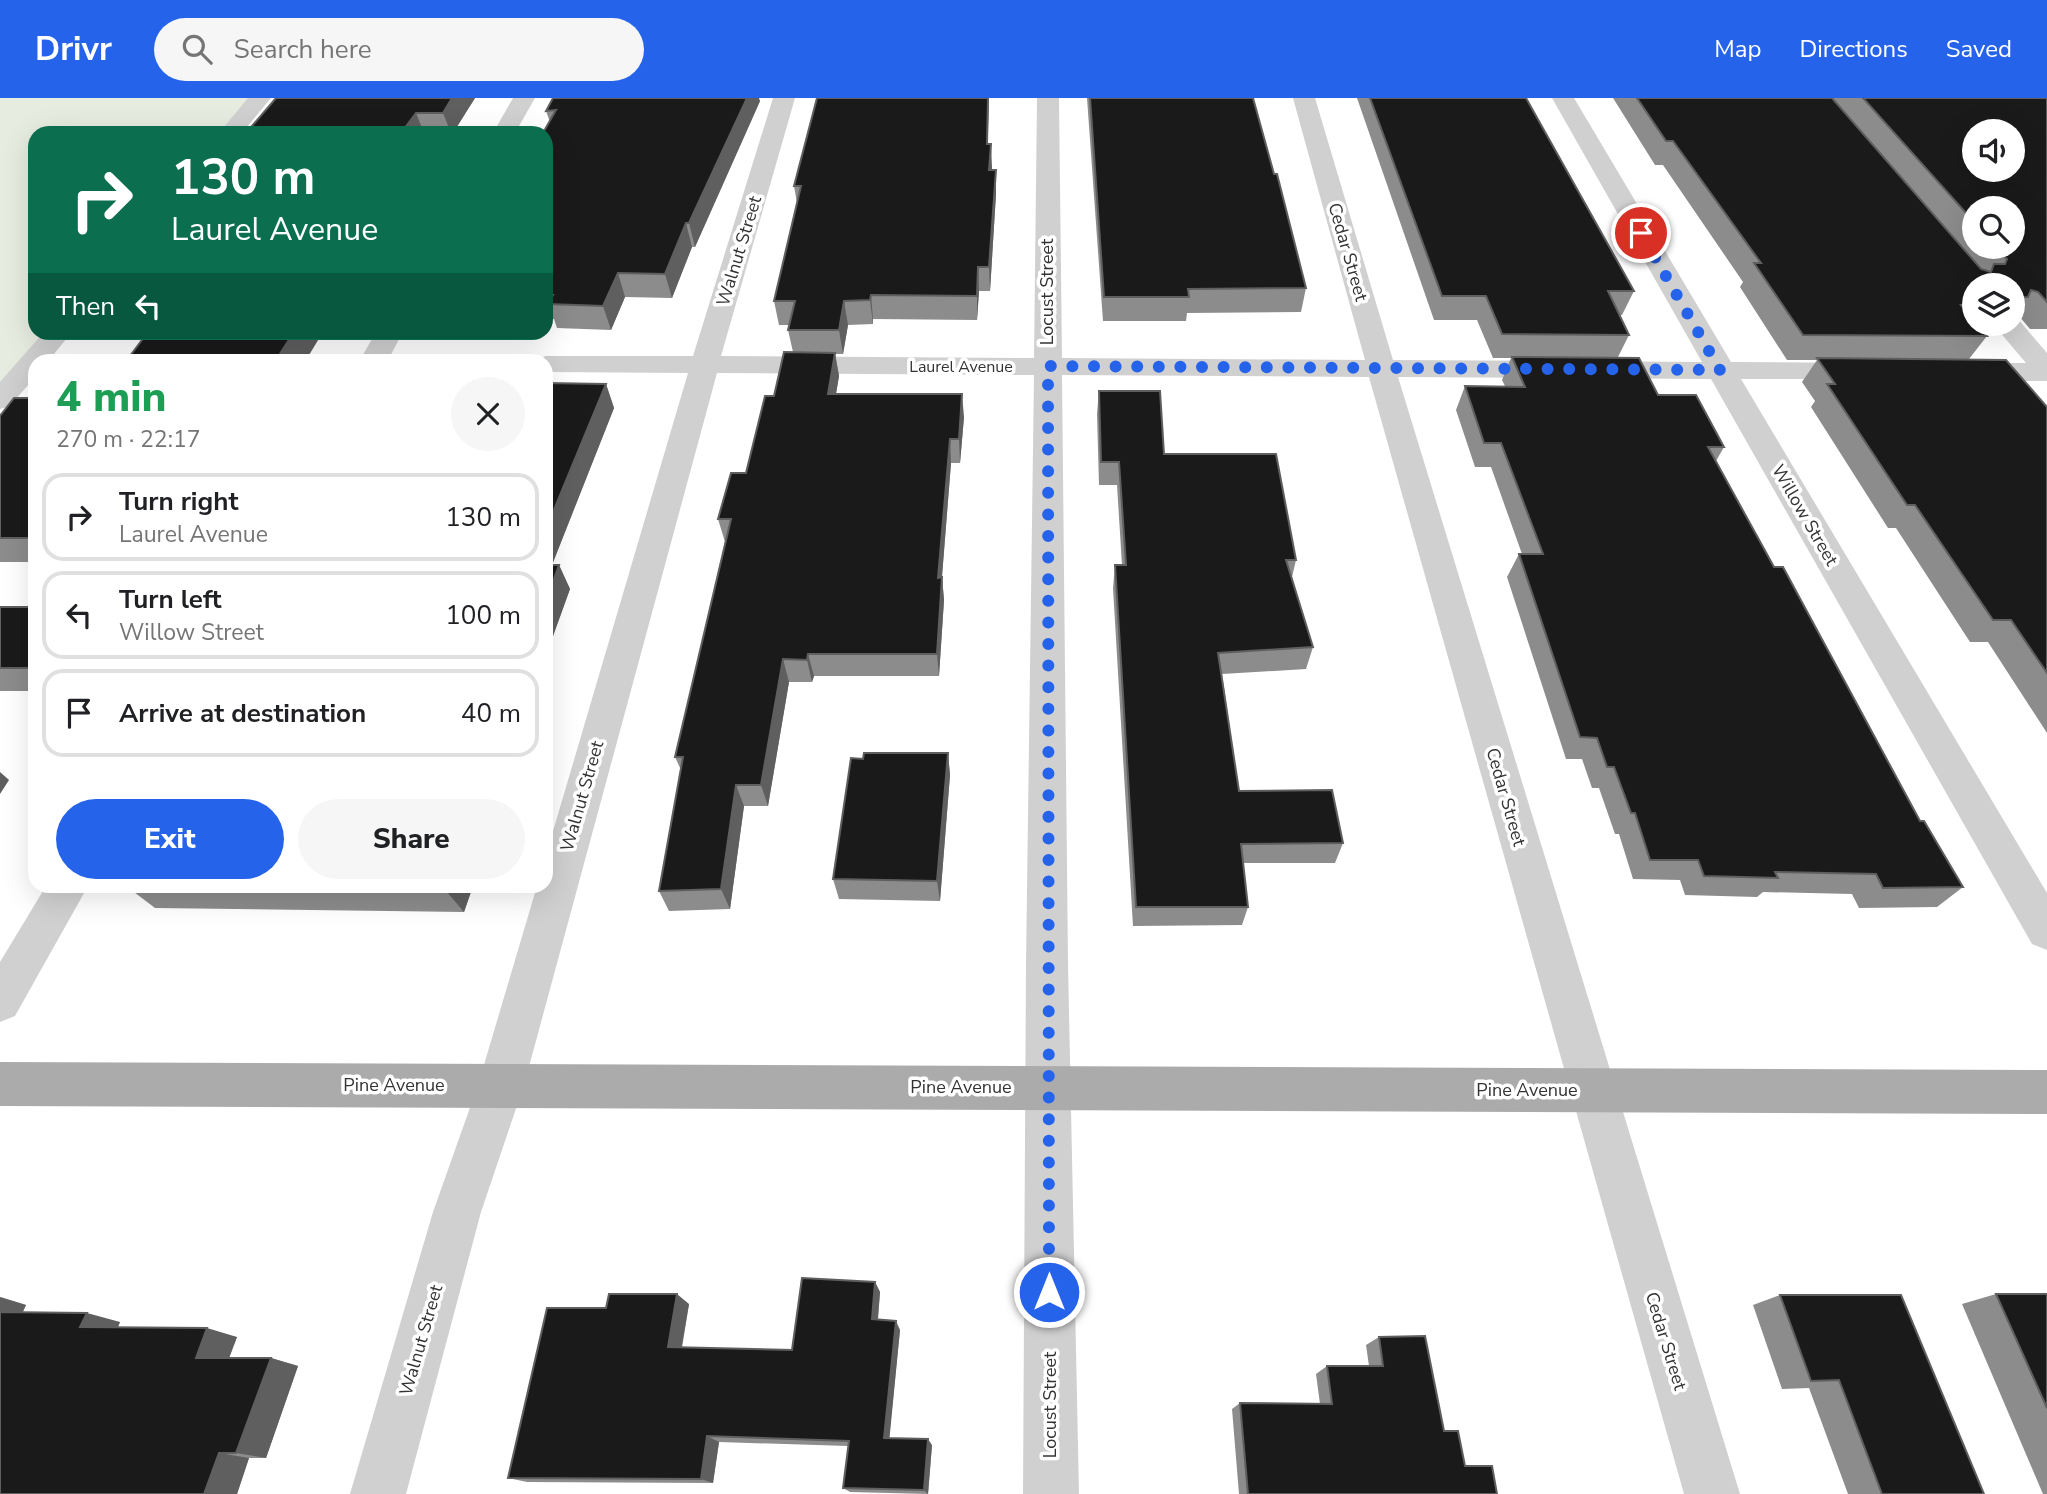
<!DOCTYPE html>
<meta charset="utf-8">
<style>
body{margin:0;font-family:"Nunito Sans",sans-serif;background:#f6f6f6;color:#202124;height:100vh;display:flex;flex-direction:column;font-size:26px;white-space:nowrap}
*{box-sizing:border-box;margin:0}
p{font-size:23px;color:#757577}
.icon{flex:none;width:38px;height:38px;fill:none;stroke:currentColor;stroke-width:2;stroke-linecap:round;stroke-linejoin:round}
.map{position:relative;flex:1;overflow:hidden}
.panel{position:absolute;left:28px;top:256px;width:525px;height:539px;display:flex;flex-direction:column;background:#fff;border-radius:21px;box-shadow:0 7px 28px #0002}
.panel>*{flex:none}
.hud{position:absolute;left:28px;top:28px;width:525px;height:214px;border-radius:21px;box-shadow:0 7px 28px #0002;background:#0b6e4f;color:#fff;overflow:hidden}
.controls{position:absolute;left:1962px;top:21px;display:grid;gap:14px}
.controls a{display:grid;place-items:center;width:63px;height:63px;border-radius:50%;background:#fff;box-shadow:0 7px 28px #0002;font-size:35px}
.pin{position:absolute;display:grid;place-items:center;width:60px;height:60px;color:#fff;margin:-30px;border:4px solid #fff;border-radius:50%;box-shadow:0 2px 7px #0007}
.me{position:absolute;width:77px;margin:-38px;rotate:0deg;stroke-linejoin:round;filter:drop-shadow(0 0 5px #0008)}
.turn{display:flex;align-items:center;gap:24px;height:147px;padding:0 28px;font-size:32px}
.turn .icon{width:91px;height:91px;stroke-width:2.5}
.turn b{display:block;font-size:49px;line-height:60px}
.then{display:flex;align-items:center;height:66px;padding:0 28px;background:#0003;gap:14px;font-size:26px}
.round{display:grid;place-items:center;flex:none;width:74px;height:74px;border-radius:37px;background:#f6f6f6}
.headline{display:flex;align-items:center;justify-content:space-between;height:119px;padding:0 28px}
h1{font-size:42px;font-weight:800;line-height:52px;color:#1e9e55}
.action{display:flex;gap:14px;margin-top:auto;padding:14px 28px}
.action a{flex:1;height:80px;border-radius:42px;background:#2563eb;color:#fff;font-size:28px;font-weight:800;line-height:80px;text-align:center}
.action a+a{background:#f6f6f6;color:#202124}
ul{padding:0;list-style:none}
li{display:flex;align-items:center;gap:21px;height:88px;margin:0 14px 10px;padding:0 14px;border:4px solid #e0e0e0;border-radius:21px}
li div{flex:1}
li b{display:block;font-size:26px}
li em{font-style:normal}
header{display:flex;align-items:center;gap:42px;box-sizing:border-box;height:98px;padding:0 35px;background:#2563eb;color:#fff}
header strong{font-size:33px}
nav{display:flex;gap:38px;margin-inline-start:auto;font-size:24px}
.search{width:490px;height:63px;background:#f6f6f6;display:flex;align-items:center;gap:18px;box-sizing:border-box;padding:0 24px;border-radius:38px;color:#757577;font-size:26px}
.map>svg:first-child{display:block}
</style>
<header>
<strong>Drivr</strong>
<div class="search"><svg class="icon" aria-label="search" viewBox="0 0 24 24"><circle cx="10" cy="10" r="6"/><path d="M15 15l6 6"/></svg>Search here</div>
<nav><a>Map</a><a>Directions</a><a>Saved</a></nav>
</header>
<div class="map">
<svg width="2047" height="1396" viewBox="0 0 2047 1396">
<rect width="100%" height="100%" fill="#fff"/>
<polygon fill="#e6ecdf" points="0,0 260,0 230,35 35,35 35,234 59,235 0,302"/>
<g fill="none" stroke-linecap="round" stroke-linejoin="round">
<g fill="#d0d0d0" fill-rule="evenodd">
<polygon points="248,0 271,0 242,35 219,35"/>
<polygon points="513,0 535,0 515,35 493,35"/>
<polygon points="773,0 795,0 721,258 1034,260 1037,0 1059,0 1062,260 1365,262 1293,0 1315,0 1393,262 1702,264 1552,0 1574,0 1731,264 1863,265 1873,267 1877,273 1873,279 1863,281 1741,281 2047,795 2047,852 2032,846 1711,281 1398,279 1740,1396 1684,1396 1369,279 1062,277 1068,866 1079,1396 1023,1396 1026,866 1034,277 717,275 524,987 481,1114 406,1396 350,1396 433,1114 478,987 537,788 546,788 546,757 688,275 546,274 546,262 534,262 546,258 693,258"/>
<polygon points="2012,219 2017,220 2047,255 2047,283 1965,283 1955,280 1951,274 1955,268 1965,265 2026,265 1993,226 2012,226"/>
<polygon points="44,234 72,234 49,262 35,262 35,279 10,308 0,311 0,284"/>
<polygon points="376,234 403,234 388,262 360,262"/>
<polygon points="46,788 88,788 15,918 0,924 0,864"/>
</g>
<polygon fill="#ababab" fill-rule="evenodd" points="0,964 2047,972 2047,1016 0,1008"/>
</g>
<g fill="#8c8c8c" fill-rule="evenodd">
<polygon points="475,0 453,35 246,35"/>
<polygon points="1087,0 1253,0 1306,190 1301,214 1187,215 1186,223 1103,223"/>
<polygon points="1357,0 1526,0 1634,193 1622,217 1619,217 1629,237 1618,259 1658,297 1724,349 1716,363 1774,469 1920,723 1963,789 1937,809 1859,810 1852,796 1763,794 1757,799 1685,797 1680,782 1633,781 1619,736 1615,736 1599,690 1592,690 1582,661 1566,661 1507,479 1519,456 1522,456 1491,369 1475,369 1456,312 1465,288 1505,288 1502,282 1511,260 1493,260 1477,222 1434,222"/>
<path d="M1613,0H1832L1833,1V0H2047V231H2030L2019,218L2014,217L2012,219V187H1974V226H1997L1994,231H1981L1987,238L1969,261L2047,309V635L1988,544H1970L1896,430H1888L1811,309L1815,303L1802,284L1817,262H1787L1740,189L1743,184L1663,67H1655ZM1974,110L2012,149H1974Z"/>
<polygon points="760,3 695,149 692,149 672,200 625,199 611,232 557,230 554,221 546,221 546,35 550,24 546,13"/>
<polygon points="988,46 991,72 996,72 996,96 990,193 979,193 977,222 873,221 873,226 848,227 843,256 835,256 839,278 836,296 964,319 960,365 951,365 942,479 944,502 939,578 814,578 812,584 789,584 768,708 744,708 730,811 669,813 659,793 681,672 675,659 725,444 718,421 746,375 774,298 793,254 788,232 789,227 779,227 774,203 797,105 794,88"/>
<polygon points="546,285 606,286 614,310 552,467 559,467 570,491 553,538 549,538 546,548"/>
<polygon points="1099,293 1164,356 1296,462 1292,479 1313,549 1306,571 1222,576 1239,693 1343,745 1335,765 1243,765 1248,809 1242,827 1133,828 1113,490 1115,467 1122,467 1117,387 1099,387 1097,316"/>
<polygon points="35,300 35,464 0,464 0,318"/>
<rect x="0" y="509" width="35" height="84"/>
<polygon points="948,655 950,677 940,803 839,801 833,781 863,661"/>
<polygon points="132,788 473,788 464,814 155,810 130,791"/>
<polygon points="875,1184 880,1194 878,1222 900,1232 889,1340 932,1347 928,1396 850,1394 843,1390 848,1348 719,1344 713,1385 527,1384 508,1380 606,1210 689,1206 682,1250 792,1252"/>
<polygon points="1996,1196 2047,1196 2047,1396 2043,1396 1962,1206"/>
<polygon points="1780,1197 1984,1396 1848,1396 1809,1290 1782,1291 1753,1207"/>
<polygon points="0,1199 26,1207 23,1214 120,1224 118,1229 237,1239 229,1260 271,1260 298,1268 266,1360 249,1360 237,1396"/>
<polygon points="1379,1239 1444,1333 1465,1368 1497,1396 1239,1396 1232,1311 1240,1305 1320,1306 1316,1276 1327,1268 1369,1268 1366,1247"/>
</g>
<g fill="#5f5f5f">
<polygon points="452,0 475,0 453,35 451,35 443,15"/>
<polygon points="747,0 759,0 760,3 695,149 689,125"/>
<polygon points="988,0 989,0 987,70 987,46"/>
<polygon points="416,15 424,35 401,35"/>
<polygon points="991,46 992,70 990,96 989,72"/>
<polygon points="996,72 996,96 990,193 989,169"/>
<polygon points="686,125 692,149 672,200 665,176"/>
<polygon points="978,169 979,193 977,222 977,198"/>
<polygon points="618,175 625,199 611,232 603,208"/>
<polygon points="871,197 873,221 873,226 870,202"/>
<polygon points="844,203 848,227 843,256 839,232"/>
<polygon points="294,234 323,234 306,262 276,262"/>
<polygon points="835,255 839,278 832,319 828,296"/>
<polygon points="606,286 614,310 546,482 546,431"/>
<polygon points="962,296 964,319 960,365 959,341"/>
<polygon points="950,341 951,365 940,503 938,480"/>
<polygon points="559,467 570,491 553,538 546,523 546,503"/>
<polygon points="942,479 944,502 939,578 937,556"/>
<polygon points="546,532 549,538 546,548"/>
<polygon points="808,556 814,578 812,584 807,562"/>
<polygon points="783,561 789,584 768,708 761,687"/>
<polygon points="948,655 950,677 940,803 937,783"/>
<polygon points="0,674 9,682 0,696"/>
<polygon points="736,687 744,708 730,811 721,791"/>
<polygon points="450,788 473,788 464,814 447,794"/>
<polygon points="875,1184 880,1194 877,1230 872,1221"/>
<polygon points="677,1196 689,1206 680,1258 668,1249"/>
<polygon points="0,1199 26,1207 18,1223 0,1219"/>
<polygon points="87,1215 120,1224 114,1238 80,1229"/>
<polygon points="896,1223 900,1232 889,1345 884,1340"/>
<polygon points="207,1230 237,1239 226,1268 196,1260"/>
<polygon points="271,1260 298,1268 266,1360 236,1355"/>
<polygon points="707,1338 719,1344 713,1385 701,1381"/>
<polygon points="928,1341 932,1347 928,1396 924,1392"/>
<polygon points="219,1355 249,1360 237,1396 204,1396"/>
</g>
<g fill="#1a1a1a" stroke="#5f5f5f" stroke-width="2" fill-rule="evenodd">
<polygon points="276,0 452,0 443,15 416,15 401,35 246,35"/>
<polygon points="553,0 747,0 689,125 686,125 665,176 618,175 603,208 548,206 553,197 546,197 546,35 543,35 556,12 546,13"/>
<polygon points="817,0 988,0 987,46 991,46 989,72 996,72 989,169 978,169 977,198 871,197 870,202 844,203 839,232 788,232 795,203 774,203 801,88 794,88"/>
<polygon points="1090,0 1253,0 1274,76 1277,76 1306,190 1188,191 1189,199 1104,199"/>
<polygon points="1370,0 1526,0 1634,193 1608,193 1629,237 1502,236 1486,198 1442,198"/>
<path d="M1637,0H1832L1981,171L1991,174L1994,166H2005L2007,161L1996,149H2012V110H1974V124L1863,0H2047V204L2038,194L2031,192L2028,199L2012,200V187H1974V207H1961L1974,223V226H1977L1987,238L1803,237L1754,165H1761L1673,43H1666ZM1974,33H2012V72H1974Z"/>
<polygon points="148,234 294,234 276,262 127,262"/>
<polygon points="784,254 835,255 828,296 962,296 959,341 950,341 938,480 942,479 937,556 808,556 807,562 783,561 761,687 736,687 721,791 659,793 683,659 675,659 731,421 718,421 731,375 746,375 765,298 774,298"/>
<polygon points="1512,259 1639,260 1658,297 1696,297 1724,349 1708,349 1774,469 1783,469 1920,723 1924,723 1963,789 1883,790 1876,776 1775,774 1778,780 1704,778 1698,762 1650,762 1635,715 1631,715 1614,669 1607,669 1597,640 1580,639 1519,456 1543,456 1501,345 1484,345 1465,288 1525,289"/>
<polygon points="1817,260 2006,262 2047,309 2047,575 2011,522 1993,522 1915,407 1907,407 1827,286 1835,286"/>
<polygon points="546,285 606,286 546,431"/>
<polygon points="1099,293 1160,293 1164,356 1276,356 1296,462 1286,462 1313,549 1218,555 1239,693 1332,692 1343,745 1241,746 1248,809 1136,809 1115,467 1126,467 1119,364 1101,364"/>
<polygon points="14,300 35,300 35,440 0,440 0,318"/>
<polygon points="546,467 559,467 546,503"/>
<polygon points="0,509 35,509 35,567 33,570 0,570"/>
<polygon points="864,655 948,655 937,783 833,781 851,660 863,661"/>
<polygon points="132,788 450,788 447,794 130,791"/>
<polygon points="802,1180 875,1184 872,1221 896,1223 884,1340 928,1341 924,1392 843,1390 849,1343 707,1338 701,1381 508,1380 547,1210 606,1210 609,1196 677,1196 668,1249 792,1252"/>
<polygon points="1996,1196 2047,1196 2047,1310"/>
<polygon points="1780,1197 1901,1197 1984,1396 1882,1396 1839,1282 1811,1283"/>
<polygon points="0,1214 87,1215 80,1229 207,1230 196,1260 271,1260 236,1355 219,1355 204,1396 0,1396"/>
<polygon points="1425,1238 1444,1333 1458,1333 1465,1368 1492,1368 1497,1396 1248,1396 1240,1305 1332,1306 1327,1268 1383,1268 1379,1239"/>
</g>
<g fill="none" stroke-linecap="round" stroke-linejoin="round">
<polyline stroke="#2563eb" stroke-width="12" stroke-dasharray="0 21.6" points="1049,1194 1048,268 1720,272 1641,135"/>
</g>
<g text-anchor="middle" stroke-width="7" stroke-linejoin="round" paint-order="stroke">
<g font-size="16" fill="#333" stroke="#fff">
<text x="961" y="274">Laurel Avenue</text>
</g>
<g font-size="18" fill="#333" stroke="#fff">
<text transform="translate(739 153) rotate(-73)" y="6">Walnut Street</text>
<text transform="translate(1348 154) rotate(74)" y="6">Cedar Street</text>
<text transform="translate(1047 194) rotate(-90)" y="6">Locust Street</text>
<text transform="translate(1805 417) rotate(60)" y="6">Willow Street</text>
<text transform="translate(582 698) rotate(-74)" y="6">Walnut Street</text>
<text transform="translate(1506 699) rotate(74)" y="6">Cedar Street</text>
<text x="394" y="993">Pine Avenue</text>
<text x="961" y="995">Pine Avenue</text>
<text x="1527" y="998">Pine Avenue</text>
<text transform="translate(421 1242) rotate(-74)" y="6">Walnut Street</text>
<text transform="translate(1666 1243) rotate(73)" y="6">Cedar Street</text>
<text transform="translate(1050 1307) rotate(-90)" y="6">Locust Street</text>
</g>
</g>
</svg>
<div class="controls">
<a><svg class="icon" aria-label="sound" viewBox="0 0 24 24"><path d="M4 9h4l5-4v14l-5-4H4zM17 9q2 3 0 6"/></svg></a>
<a><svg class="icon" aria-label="search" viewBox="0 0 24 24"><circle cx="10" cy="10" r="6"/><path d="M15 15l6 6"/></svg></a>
<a><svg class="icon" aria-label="layers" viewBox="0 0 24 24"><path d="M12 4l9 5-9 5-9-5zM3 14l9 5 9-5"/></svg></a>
</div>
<div class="pin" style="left:1641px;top:135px;background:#d93025"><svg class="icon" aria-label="arrive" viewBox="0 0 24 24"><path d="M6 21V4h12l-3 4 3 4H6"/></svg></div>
<svg class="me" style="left:1049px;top:1194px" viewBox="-20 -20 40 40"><circle r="17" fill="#2563eb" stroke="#fff" stroke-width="3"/><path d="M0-11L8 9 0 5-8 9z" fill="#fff"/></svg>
<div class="hud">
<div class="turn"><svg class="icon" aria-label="right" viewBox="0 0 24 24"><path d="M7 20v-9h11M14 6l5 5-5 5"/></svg><div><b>130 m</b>Laurel Avenue</div></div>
<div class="then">Then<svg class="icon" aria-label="left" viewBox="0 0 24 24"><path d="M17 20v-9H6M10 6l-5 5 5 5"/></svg></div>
</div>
<section class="panel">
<div class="headline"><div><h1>4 min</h1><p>270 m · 22:17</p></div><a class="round"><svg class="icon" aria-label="close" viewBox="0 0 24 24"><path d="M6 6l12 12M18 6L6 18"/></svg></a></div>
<ul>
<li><svg class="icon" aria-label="right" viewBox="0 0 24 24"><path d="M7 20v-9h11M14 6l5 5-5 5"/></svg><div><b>Turn right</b><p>Laurel Avenue</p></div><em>130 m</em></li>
<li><svg class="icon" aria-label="left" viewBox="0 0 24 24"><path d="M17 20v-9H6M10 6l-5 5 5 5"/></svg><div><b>Turn left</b><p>Willow Street</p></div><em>100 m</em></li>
<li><svg class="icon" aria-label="arrive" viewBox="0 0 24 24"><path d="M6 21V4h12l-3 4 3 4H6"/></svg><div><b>Arrive at destination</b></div><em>40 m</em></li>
</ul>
<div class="action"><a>Exit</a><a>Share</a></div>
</section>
</div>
